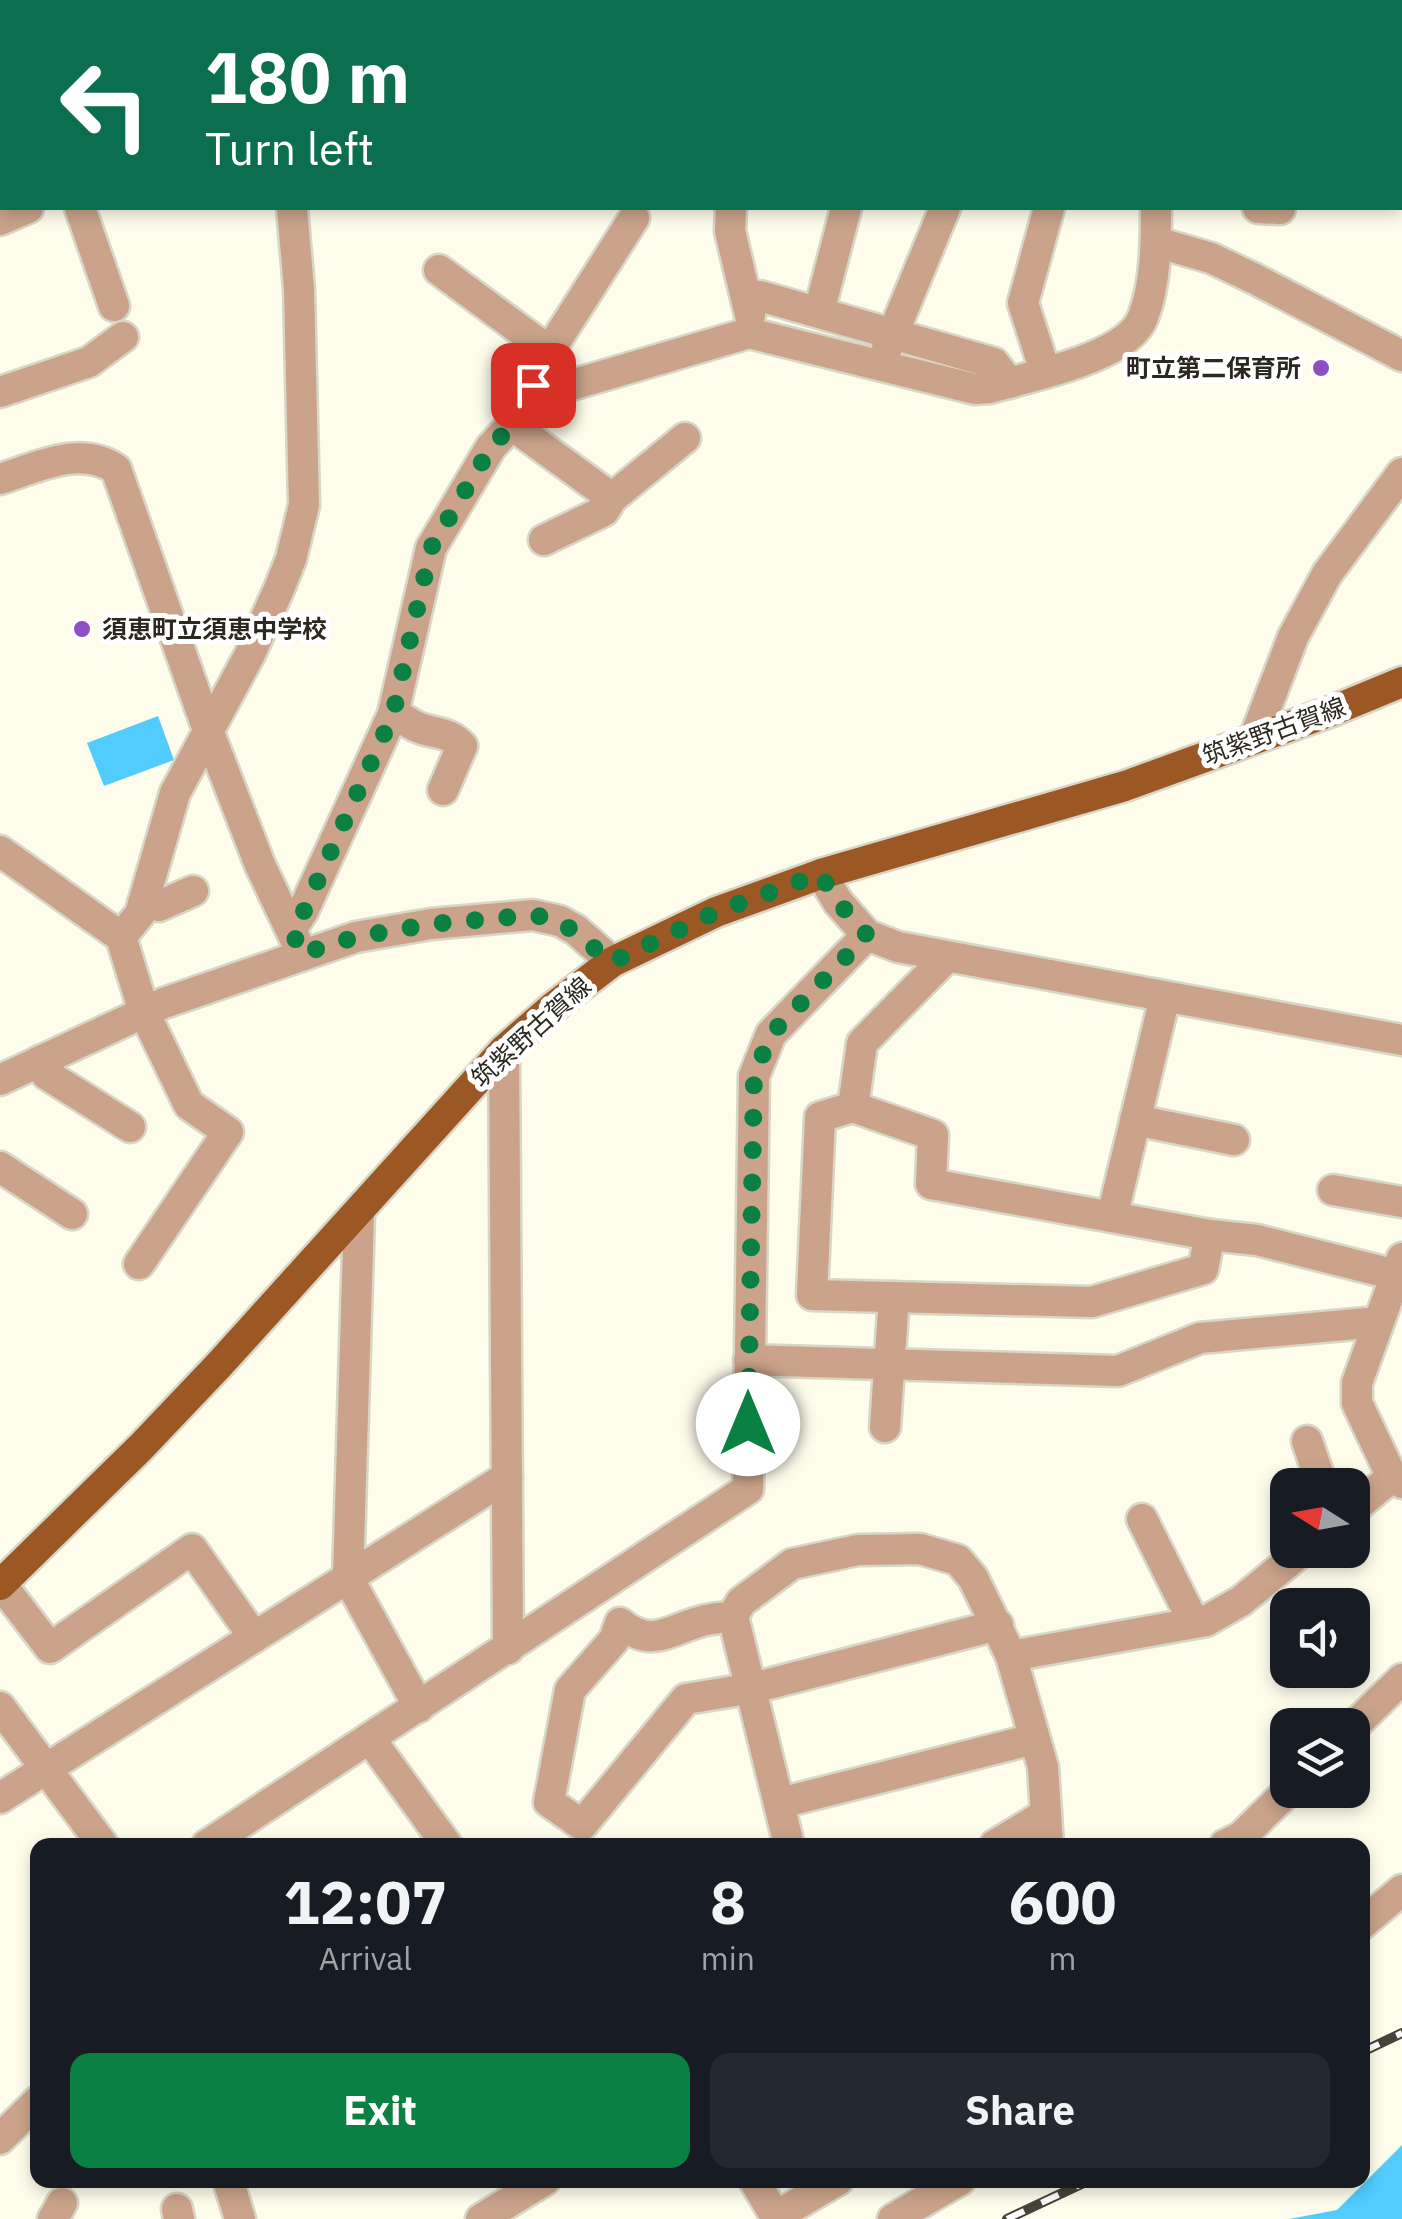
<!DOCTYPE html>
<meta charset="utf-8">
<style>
body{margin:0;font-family:"IBM Plex Sans","Noto Sans JP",sans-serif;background:#242831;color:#f1f3f6;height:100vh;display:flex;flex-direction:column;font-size:38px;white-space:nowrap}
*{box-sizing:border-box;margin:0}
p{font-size:32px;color:#9ea1a6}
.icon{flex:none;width:55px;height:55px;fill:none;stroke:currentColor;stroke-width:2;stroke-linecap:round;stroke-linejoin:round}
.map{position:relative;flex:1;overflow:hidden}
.side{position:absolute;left:30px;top:1838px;width:1340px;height:350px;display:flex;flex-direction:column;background:#171b24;border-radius:20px;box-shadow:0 5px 15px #0003}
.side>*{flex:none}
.hud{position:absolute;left:0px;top:0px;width:1402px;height:210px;box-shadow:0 5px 15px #0003;background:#0b6e4f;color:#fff;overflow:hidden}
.needle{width:65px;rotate:281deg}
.controls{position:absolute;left:1270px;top:1468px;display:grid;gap:20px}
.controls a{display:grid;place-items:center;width:100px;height:100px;border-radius:20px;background:#171b24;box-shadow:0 5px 15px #0003;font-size:50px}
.pin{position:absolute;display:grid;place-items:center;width:85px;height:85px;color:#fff;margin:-42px;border-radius:20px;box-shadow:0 5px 15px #0006}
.me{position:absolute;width:110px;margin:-55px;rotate:0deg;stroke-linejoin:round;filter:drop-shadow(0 0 8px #0008)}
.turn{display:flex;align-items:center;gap:35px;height:210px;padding:0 40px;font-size:45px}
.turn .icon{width:130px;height:130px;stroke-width:2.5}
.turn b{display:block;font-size:70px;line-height:85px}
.eta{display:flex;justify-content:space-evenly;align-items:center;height:170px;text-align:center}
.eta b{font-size:60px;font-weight:800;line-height:70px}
.primary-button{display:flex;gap:20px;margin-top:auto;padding:20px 40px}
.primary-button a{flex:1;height:115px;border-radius:20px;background:#0b8043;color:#fff;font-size:40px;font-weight:800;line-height:115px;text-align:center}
.primary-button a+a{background:#242831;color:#f1f3f6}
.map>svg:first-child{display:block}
</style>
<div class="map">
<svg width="1402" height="2219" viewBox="0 0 1402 2219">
<rect width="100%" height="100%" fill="#fefceb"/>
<g fill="#51ccfd">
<polygon points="158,716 174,760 104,786 87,743"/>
<polygon points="1402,2145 1402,2219 1289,2219 1337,2210"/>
</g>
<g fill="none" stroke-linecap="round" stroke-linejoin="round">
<defs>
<g id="minor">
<polyline points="200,0 204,2"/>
<polyline points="532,0 537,2"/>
<polyline points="80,2 82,0"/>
<polyline points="236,2 238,0"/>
<polyline points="364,2 366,0"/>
<polyline points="634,2 635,0"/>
<polyline points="774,2 775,0"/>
<polyline points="815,2 816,0"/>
<polyline points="931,2 932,0"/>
<polyline points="1031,2 1034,0"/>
<polyline points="1184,2 1184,0"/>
<polyline points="1253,2 1253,0"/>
<polyline points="0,66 2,65"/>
<polyline points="80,208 114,306"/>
<polyline points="731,208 730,231 750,315"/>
<polyline points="1258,208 1280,209"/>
<polyline points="0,220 28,208"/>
<polyline points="1156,242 1211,258 1255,279 1402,356"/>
<polyline points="439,270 549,351"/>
<polyline points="747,298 760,296 994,363 1009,383"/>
<polyline points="819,312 846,208"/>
<polyline points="887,348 945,208"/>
<polyline points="1045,371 1023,303 1049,208"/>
<polyline points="0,392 89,362 123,337"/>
<polyline points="533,402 533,385 545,358 634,218"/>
<polyline points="512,425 612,498 685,438"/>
<path d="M0,479C38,467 80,445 116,469L209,733L260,865L298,945"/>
<polyline points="544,540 604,511 612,498"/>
<path d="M393,714C402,717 407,722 415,726C433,735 448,730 462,746L443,790"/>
<polyline points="1254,739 1293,637 1327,574 1402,473"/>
<polyline points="0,851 121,937 144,1012 189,1105 228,1132 139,1264"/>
<polyline points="821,874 838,902 867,935 898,947 1402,1040"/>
<polyline points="144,902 159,906 193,891"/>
<path d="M292,928L303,911L393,714L431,548L491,447L533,402L568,386L749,333L975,389L990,388C1030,376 1128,358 1143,317C1156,284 1156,242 1156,208"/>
<polyline points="121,937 140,914 175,793 250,654 279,589 291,559 304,505 299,289 292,208"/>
<polyline points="942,962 862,1043 853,1107 820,1117 812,1295 1092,1302 1203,1269 1210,1235 1257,1240 1396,1275"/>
<polyline points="504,1050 508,1649"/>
<polyline points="40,1061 46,1074 130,1127"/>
<polyline points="0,1080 164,1003 356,937 431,924 533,915 560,921 576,930 612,962"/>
<polyline points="853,1107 933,1135 931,1184 1210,1235"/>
<polyline points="1135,1120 1234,1140"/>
<polyline points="0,1167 72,1214"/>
<polyline points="1333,1190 1402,1202"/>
<polyline points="359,1214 348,1578 419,1707"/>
<polyline points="1112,1217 1165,997"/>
<polyline points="1402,1258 1357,1383 1357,1403 1392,1477 1402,1483"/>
<polyline points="749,1360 1118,1371 1200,1338 1378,1322"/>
<polyline points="885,1427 894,1297"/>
<polyline points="1307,1441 1322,1485"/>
<polyline points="1352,1510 1392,1477"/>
<polyline points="1142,1519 1194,1623"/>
<polyline points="1,1584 50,1648 192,1549 254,1637"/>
<path d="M733,1616C723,1618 712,1618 702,1621C669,1630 652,1649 620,1623L614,1640L570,1690L549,1802L582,1825L686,1699L753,1688L998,1625"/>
<polyline points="1011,1656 1206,1621 1241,1601 1303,1550"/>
<polyline points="0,1707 103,1845"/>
<polyline points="1352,1728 1402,1679"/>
<polyline points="370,1739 447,1845"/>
<polyline points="0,1798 507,1477"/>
<polyline points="780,1803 1034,1739"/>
<polyline points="207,1845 748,1489 754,1076 771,1034 867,935"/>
<polyline points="789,1845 733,1616 741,1602 792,1564 858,1550 920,1549 958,1560 973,1578 1011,1656 1043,1767 1048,1845"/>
<polyline points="995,1845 1046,1814"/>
<polyline points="1225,1845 1241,1837 1289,1790"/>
<polyline points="1362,1924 1402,1890"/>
<polyline points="0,2139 38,2101"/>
<polyline points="754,2180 777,2219"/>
<polyline points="229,2183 240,2219"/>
<polyline points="177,2209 179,2219"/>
<polyline points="775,2217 838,2180"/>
<polyline points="53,2219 62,2203"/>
<polyline points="481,2219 545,2180"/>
<polyline points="893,2219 960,2180"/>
</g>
<polyline id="major" points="0,1585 141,1447 219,1365 504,1050 552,1008 612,962 716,912 821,874 1125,786 1332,711 1402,682"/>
</defs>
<use href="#minor" stroke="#d8d6c6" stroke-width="35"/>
<use href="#major" stroke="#d8d6c6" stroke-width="35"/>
<use href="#minor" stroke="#caa38a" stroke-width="30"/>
<use href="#major" stroke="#9b5825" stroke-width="30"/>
<defs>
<g id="rail">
<polyline points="1362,2052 1402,2033"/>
<polyline points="1007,2219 1090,2180"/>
</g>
</defs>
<use href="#rail" stroke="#464439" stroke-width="10"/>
<use href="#rail" stroke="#fff" stroke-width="6" stroke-dasharray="19" stroke-linecap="butt"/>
</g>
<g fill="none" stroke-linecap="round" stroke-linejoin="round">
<polyline stroke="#0b8043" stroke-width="18" stroke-dasharray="0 32.4" points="533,385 534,402 491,447 431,548 393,714 304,911 292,928 300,954 356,937 431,924 534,915 560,921 612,962 716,912 820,874 838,902 867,935 771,1034 754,1076 748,1424"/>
</g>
<g fill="#8d4fc4" stroke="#fff" stroke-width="4">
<circle cx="1321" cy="368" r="10"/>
<circle cx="82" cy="629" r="10"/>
</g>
<g text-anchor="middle" stroke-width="10" stroke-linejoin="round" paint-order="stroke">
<g font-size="25" font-weight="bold" fill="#2b291f" stroke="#fff" text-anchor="end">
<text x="1301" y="377">町立第二保育所</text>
<text x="102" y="638" text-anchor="start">須恵町立須恵中学校</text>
</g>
<g font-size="25" fill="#2b291f" stroke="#fff">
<text transform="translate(1274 731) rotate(-20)" y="9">筑紫野古賀線</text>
<text transform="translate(531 1032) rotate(-42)" y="9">筑紫野古賀線</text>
</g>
</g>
</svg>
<div class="controls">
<a><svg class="needle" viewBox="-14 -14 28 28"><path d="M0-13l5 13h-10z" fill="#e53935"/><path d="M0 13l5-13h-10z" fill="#9ea1a6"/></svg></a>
<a><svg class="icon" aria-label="sound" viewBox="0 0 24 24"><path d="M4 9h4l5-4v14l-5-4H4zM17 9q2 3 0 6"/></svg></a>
<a><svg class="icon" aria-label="layers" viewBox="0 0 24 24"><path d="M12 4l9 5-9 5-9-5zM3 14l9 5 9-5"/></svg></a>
</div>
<div class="pin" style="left:533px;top:385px;background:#d93025"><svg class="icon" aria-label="arrive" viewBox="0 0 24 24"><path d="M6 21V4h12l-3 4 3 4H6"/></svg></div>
<svg class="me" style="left:748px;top:1424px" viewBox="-20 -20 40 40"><circle r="19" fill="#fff"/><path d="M0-13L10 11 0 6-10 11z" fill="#0b8043"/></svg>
<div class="hud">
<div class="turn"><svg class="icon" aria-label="left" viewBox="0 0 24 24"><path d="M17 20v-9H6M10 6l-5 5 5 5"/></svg><div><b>180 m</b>Turn left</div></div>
</div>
<section class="side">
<div class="eta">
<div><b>12:07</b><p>Arrival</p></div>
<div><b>8</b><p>min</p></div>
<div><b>600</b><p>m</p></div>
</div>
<div class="primary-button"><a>Exit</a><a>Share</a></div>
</section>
</div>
